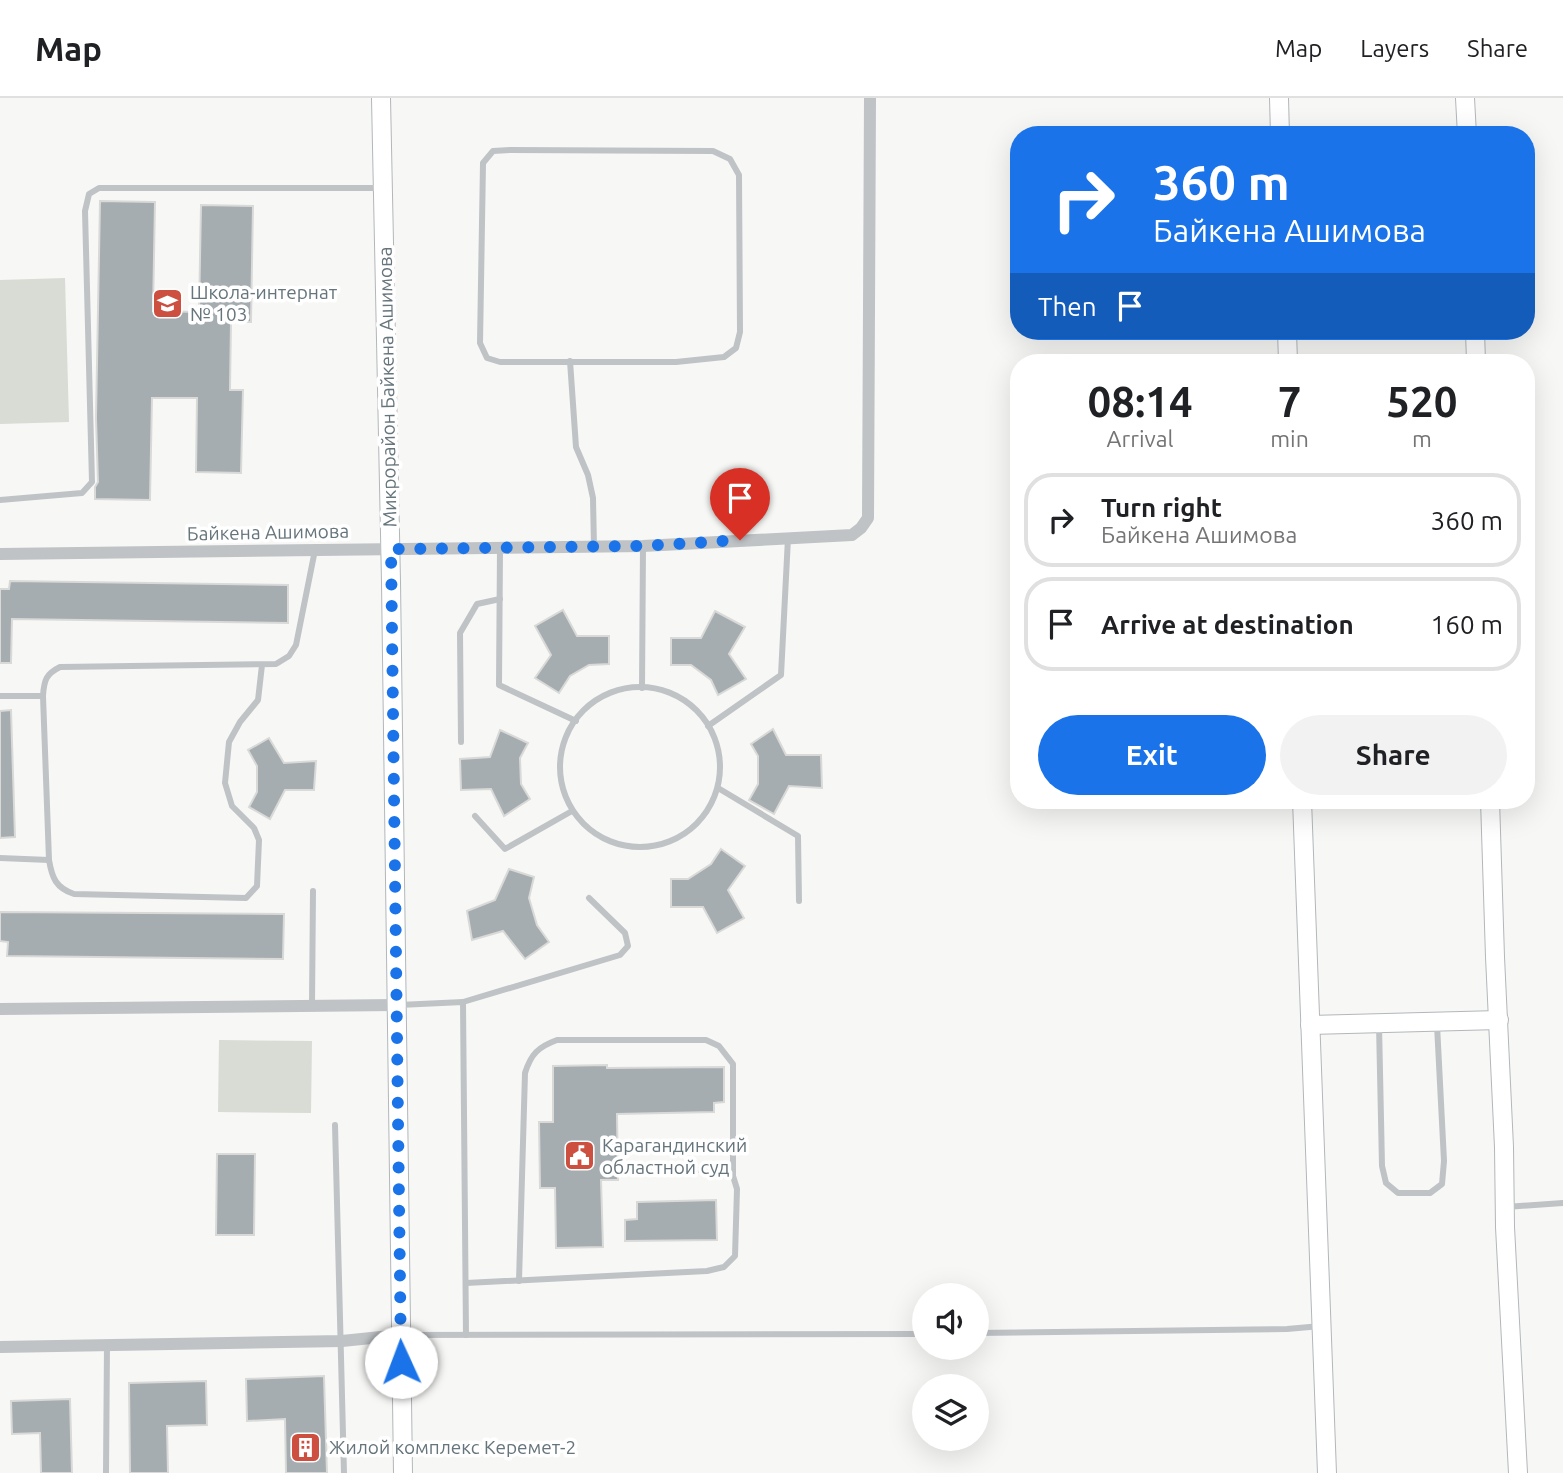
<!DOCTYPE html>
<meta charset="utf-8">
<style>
body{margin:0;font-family:Ubuntu,sans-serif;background:#f2f2f2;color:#202124;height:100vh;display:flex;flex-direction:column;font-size:26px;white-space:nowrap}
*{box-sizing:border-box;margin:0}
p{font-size:23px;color:#757577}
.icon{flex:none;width:38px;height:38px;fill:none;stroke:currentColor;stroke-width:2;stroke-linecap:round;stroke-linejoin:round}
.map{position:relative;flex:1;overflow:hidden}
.drawer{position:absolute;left:1010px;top:256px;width:525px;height:455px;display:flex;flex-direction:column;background:#fff;border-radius:28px;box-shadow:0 7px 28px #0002}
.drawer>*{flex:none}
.guide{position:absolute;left:1010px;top:28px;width:525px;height:214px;border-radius:28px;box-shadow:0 7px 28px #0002;background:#1a73e8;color:#fff;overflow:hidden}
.tools{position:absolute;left:912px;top:1185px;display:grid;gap:14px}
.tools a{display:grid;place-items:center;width:77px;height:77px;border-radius:50%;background:#fff;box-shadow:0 7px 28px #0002;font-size:35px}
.pin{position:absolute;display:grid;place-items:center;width:60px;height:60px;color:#fff;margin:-72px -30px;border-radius:50% 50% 50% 0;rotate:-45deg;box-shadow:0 0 7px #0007}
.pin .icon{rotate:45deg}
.me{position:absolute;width:77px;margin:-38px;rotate:358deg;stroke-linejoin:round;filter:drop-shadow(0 0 5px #0008)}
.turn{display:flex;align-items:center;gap:24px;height:147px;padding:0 28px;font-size:32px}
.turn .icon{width:91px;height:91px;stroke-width:2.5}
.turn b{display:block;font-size:49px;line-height:60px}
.then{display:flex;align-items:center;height:66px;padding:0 28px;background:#0003;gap:14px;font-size:26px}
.eta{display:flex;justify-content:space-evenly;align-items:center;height:119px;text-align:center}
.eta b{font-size:42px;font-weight:600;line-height:49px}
.button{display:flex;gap:14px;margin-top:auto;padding:14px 28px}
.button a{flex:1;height:80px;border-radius:42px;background:#1a73e8;color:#fff;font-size:28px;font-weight:600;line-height:80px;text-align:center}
.button a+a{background:#f2f2f2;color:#202124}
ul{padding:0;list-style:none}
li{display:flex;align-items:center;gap:21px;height:94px;margin:0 14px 10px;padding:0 14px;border:4px solid #e0e0e0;border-radius:28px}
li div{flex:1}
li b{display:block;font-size:26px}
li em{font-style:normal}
header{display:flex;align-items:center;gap:42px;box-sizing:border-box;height:98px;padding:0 35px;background:#fff;border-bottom:2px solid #e0e0e0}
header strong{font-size:33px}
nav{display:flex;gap:38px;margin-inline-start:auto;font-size:24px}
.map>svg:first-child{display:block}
</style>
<header>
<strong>Map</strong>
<nav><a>Map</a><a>Layers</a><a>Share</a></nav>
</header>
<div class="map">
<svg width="1563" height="1375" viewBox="0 0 1563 1375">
<rect width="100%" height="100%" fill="#f7f7f5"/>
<g fill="#d8dcd5">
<polygon points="65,180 69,324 0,326 0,182"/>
<polygon points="219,942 312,943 311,1015 218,1014"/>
</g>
<g fill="#a5adb1" stroke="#d9d9d7" stroke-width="2">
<polygon points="100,103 155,104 153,213 199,214 201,107 253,108 251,224 231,224 230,292 243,292 241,375 196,374 197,300 152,300 150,402 95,401 95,389 98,384 96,320"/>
<polygon points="10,483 288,487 288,525 12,521 11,565 0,565 0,491 9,491"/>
<polygon points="563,512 577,538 609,538 609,566 589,567 570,578 559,595 535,580 551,557 535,528"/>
<polygon points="715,513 745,529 729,556 746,581 718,597 711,582 691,567 671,567 671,540 701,540"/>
<polygon points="11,612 15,739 0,740 0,613"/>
<polygon points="773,631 786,657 821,657 822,690 789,688 774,716 749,702 758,686 758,658 751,646"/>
<polygon points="500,632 528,645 520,660 521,686 530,701 504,718 491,691 461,692 460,661 490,659"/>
<polygon points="269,640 284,665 316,663 314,692 285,692 270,721 249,709 257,694 257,668 248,652"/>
<polygon points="721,751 745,768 728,792 744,820 717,835 703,809 671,809 671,781 688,781 711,766"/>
<polygon points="509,771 534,779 529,800 537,827 549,844 525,861 503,833 472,842 467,813 495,802"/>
<polygon points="0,814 284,816 283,861 7,858 8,844 0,843"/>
<polygon points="607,967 607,970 724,969 724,1004 714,1005 714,1014 617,1016 618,1082 601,1082 603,1149 556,1150 555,1090 540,1090 539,1024 553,1024 553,968"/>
<polygon points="217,1056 255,1056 254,1137 216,1137"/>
<polygon points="716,1102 717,1142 625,1143 625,1122 637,1121 637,1104"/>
<polygon points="324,1278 327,1375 286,1375 285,1321 247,1323 246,1281"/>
<polygon points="206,1283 207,1327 167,1328 168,1375 130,1375 129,1285"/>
<polygon points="70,1301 72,1375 41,1375 40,1335 12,1336 11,1303"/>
</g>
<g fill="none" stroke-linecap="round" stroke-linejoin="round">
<defs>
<g id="secondary">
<polyline points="381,0 391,484 403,1375"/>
<polyline points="1279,0 1280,37"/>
<polyline points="1465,0 1467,37"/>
<polyline points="1287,233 1288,264"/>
<polyline points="1475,233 1476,264"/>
<polyline points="1302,702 1327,1375"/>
<polyline points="1490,702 1495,859 1504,1049 1505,1129 1518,1375"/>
<polyline points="1310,927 1499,922"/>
</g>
</defs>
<use href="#secondary" stroke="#b2b7ba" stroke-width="20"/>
<g stroke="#bfc3c6" stroke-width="6">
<polygon points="510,52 713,53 730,61 739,77 740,234 736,250 724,259 676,264 500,264 487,260 480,245 483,65 493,53"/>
<polyline points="570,263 576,349 588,377 593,400 594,449"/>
<polyline points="0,402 82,395 92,384 85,113 89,96 99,90 381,90"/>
<polyline points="500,450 499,587 576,623"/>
<circle cx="640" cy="669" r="80"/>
<polyline points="642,590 643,448"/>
<polyline points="0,598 43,598"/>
<polyline points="708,628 781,577 788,440"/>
<polyline points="461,644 460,535 477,506 500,501"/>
<polyline points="718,690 798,738 799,803"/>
<polyline points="475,718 505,751 572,713"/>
<path d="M0,760L49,762L43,598C44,582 46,576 60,569L276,566L289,558L296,547L315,452"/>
<path d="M49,762C52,780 56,790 74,796L246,800L257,788L259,742L254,730L232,708L225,685L229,644L240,624L258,602L262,567"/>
<polyline points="463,904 620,857 628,848 625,835 589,800"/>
<polyline points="312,906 313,793"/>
<polyline points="399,907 463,904 466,1237"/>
<polyline points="1379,927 1382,1068 1386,1085 1398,1095 1430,1095 1442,1086 1444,1063 1437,927"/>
<polyline points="335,1027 344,1375"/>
<polyline points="1506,1109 1563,1105"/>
<path d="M519,1183L525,975C531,956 538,949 557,942H706L719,948L733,966V1078"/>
<polyline points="466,1185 707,1173 724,1169 735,1158 737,1091 733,1078 721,1071 632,1074"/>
<polyline points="976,1235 1287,1231 1321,1228"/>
<polyline points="404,1237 924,1236"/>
<polyline points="106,1375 107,1247"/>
</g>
<g stroke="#bfc3c6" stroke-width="12">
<polyline points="0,456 643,448 852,437 861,430 868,420 870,0"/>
<polyline points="0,911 395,907"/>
<polyline points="0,1249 342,1243 400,1237"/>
</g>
<use href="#secondary" stroke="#fff" stroke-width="18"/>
</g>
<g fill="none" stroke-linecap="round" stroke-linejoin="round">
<polyline stroke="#1a73e8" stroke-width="12" stroke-dasharray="0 21.6" points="401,1264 391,451 643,448 740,442"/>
</g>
<defs>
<symbol id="school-square" viewBox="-11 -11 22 22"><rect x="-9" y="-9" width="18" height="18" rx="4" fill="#cc4f40" stroke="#fff"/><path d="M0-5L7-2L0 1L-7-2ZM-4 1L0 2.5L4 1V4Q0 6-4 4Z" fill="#fff"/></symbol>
<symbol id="civic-square" viewBox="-11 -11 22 22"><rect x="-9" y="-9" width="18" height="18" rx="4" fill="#cc4f40" stroke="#fff"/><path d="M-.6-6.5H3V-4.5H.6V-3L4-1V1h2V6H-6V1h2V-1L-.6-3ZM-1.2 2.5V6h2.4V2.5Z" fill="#fff"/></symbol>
<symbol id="building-square" viewBox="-11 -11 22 22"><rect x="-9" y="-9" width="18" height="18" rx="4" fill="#cc4f40" stroke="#fff"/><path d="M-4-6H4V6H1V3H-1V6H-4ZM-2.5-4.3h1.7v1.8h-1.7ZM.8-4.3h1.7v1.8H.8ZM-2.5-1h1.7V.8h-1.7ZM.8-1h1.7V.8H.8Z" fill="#fff"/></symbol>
</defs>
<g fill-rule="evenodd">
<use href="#school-square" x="150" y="188" width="35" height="35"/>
<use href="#civic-square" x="562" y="1040" width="35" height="35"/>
<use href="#building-square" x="288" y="1332" width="35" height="35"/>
</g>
<g text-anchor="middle" stroke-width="7" stroke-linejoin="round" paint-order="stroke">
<g font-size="19" fill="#66757c" stroke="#fff" text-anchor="start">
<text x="190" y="201">Школа-интернат<tspan x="190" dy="22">№ 103</tspan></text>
<text x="602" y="1054">Карагандинский<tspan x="602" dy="22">областной суд</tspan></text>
<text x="329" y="1356">Жилой комплекс Керемет-2</text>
</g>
<g font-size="19" fill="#66757c" stroke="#fff">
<text transform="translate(387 289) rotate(-91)" y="7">Микрорайон Байкена Ашимова</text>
<text transform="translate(268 434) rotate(-1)" y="7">Байкена Ашимова</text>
</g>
</g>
</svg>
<div class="tools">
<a><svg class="icon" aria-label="sound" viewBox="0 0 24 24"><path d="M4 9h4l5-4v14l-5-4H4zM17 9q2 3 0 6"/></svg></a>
<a><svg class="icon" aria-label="layers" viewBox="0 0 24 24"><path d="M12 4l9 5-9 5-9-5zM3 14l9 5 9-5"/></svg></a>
</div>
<div class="pin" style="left:740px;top:442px;background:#d93025"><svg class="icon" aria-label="arrive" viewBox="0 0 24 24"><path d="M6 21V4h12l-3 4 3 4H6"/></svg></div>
<svg class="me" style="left:401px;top:1264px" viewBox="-20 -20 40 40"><circle r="19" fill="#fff"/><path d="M0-13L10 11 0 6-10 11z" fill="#1a73e8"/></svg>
<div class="guide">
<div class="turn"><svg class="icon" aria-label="right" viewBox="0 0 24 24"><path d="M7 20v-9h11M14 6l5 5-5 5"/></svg><div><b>360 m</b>Байкена Ашимова</div></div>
<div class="then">Then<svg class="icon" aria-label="arrive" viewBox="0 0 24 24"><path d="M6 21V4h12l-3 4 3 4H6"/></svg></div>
</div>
<section class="drawer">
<div class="eta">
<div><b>08:14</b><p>Arrival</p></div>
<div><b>7</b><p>min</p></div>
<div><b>520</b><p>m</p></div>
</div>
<ul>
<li><svg class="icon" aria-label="right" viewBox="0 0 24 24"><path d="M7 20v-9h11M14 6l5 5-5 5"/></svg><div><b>Turn right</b><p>Байкена Ашимова</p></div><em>360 m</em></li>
<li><svg class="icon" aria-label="arrive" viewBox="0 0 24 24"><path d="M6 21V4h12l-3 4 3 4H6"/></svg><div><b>Arrive at destination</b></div><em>160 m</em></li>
</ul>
<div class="button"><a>Exit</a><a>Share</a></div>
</section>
</div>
